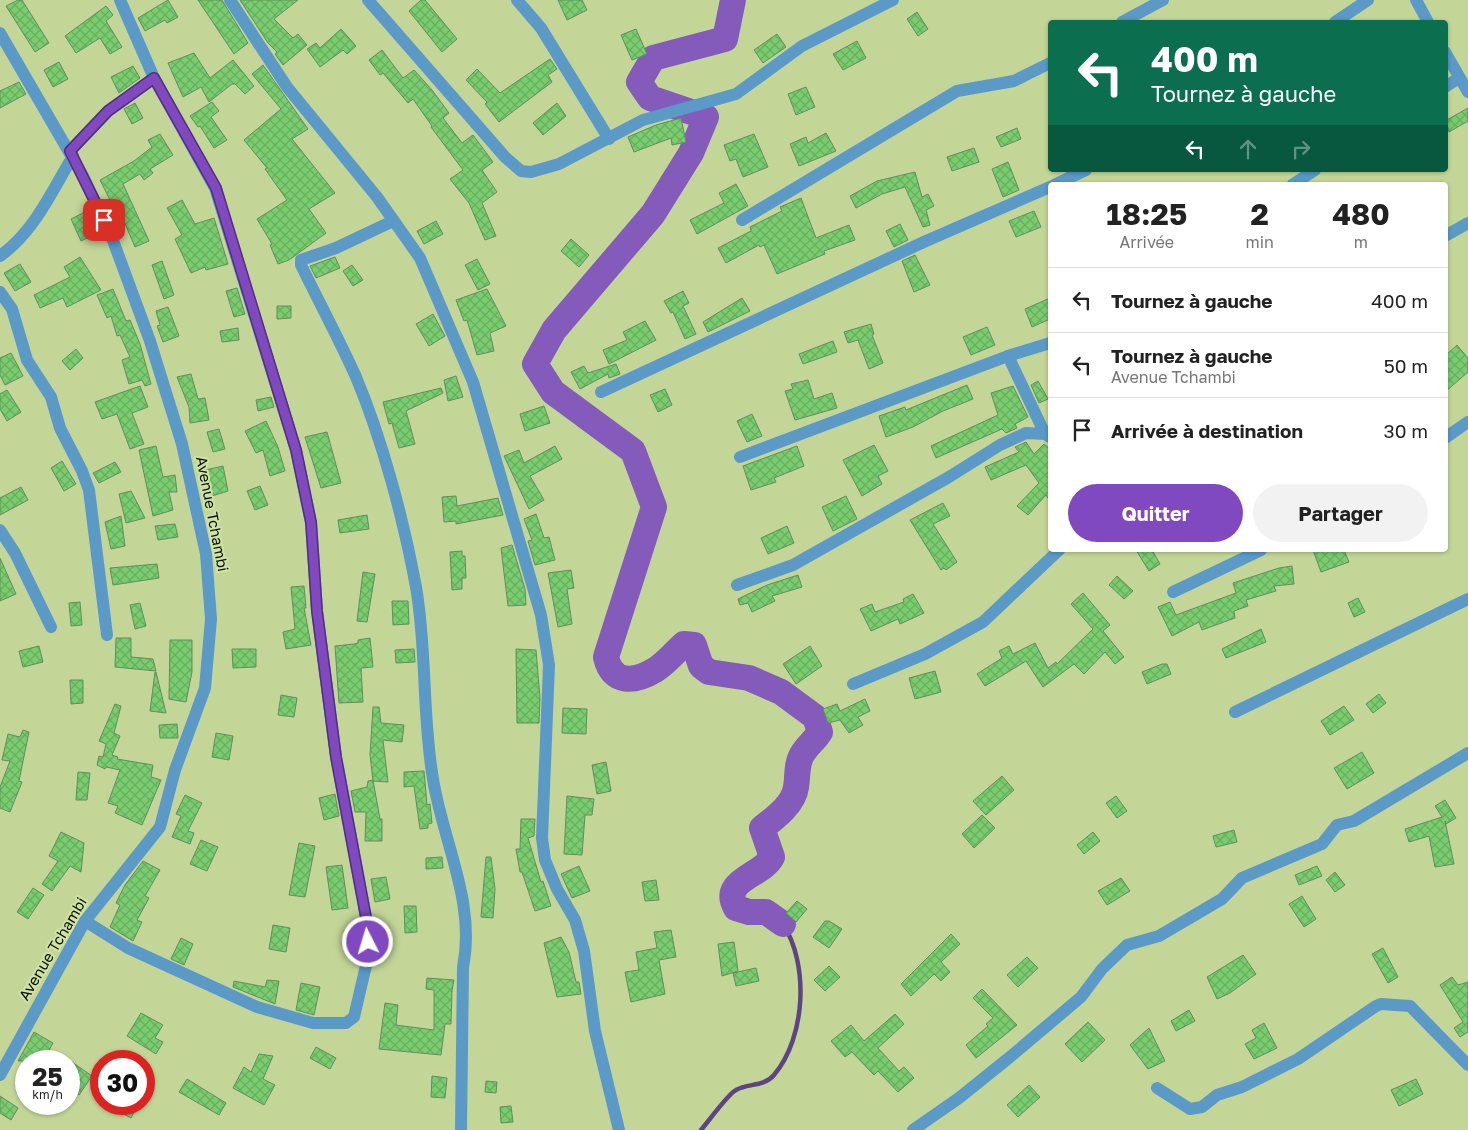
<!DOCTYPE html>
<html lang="fr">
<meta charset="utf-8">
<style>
body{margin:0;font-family:"Golos Text",sans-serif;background:#f2f2f2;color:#222;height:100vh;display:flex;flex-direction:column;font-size:19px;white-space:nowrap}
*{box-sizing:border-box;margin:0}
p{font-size:16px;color:#767676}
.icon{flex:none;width:28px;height:28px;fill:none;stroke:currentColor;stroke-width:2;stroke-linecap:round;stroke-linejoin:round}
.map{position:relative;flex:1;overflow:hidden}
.panel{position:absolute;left:1048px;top:182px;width:400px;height:370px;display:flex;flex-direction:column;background:#fff;border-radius:5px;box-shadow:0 1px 4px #0004}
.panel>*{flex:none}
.hud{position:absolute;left:1048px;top:20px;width:400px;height:152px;border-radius:5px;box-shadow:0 1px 4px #0004;background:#0b6e4f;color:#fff;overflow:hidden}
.speed{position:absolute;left:15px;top:1050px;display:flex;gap:10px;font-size:25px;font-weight:700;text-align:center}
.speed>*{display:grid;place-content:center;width:65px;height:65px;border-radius:50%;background:#fff;box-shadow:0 1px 4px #0004;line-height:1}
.speed small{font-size:12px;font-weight:400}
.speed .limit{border:8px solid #d22;background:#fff;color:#111}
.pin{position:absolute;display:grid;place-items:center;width:42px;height:42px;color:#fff;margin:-21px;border-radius:10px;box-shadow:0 2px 8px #0006}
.me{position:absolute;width:55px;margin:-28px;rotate:355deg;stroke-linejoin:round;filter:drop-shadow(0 0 4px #0008)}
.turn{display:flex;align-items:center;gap:18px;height:105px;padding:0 20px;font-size:22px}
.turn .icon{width:65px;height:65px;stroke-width:2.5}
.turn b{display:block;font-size:35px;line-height:42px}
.lanes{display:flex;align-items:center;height:48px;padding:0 20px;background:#0003;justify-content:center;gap:25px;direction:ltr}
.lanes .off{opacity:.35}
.eta{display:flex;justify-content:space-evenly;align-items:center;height:85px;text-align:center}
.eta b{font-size:30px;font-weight:700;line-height:35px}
.action{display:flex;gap:10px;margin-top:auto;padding:10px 20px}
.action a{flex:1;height:58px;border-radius:30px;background:#8049c0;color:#fff;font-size:20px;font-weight:700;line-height:58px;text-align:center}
.action a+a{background:#f2f2f2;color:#222}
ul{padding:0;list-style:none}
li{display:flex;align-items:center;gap:15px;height:65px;padding:0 20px;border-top:1px solid #e0e0e0}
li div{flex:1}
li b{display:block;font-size:19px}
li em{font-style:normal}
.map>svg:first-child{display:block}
</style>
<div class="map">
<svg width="1468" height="1130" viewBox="0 0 1468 1130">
<defs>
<pattern id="building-cross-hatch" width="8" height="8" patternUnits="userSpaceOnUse" patternTransform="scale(1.25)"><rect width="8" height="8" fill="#79cc70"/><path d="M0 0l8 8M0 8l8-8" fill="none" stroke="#67ae5f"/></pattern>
</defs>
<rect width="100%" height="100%" fill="#c3d698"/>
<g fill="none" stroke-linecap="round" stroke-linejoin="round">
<path stroke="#5f4483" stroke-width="4.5" d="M701,1130C708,1122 728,1094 736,1090C748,1083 764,1087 774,1075C806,1037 809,964 783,924"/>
<path stroke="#845abb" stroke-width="26" d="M733,0L725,39L653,58L639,82L650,98L706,117L691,153L653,214L554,330L535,364L553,392L633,451L654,507L606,657C612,685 635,682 655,670C665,664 675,652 684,644L694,645L701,666L709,672L749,678L781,692L815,717L820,732C815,740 808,745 803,753C796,763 798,776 796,787C794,804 775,818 762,828L772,857C762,876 720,880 736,908L749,912H766L783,924"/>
</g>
<g fill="url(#building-cross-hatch)" stroke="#628d5d">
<polygon points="18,0 22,0 49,43 35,52 6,6"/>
<polygon points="168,0 178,17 167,23 165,20 145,31 138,18"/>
<polygon points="198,0 222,0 248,43 234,54"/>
<polygon points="240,0 298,0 274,19 293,38 298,34 307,45 283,65 275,54 277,52 268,43"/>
<polygon points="421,0 425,0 457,39 442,52 409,11"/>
<polygon points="558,0 582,0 587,10 567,20"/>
<polygon points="106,6 113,15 106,21 122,47 110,54 100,38 76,53 65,36"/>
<polygon points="917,12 928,29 918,36 907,19"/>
<polygon points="341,29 356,46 347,54 343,50 320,67 307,49 316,43 320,48"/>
<polygon points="636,29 647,54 632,60 621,35"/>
<polygon points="777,34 786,47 763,63 754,50"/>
<polygon points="857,41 866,58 843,70 833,54"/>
<polygon points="382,50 403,78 414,70 432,90 449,113 443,118 462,143 473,135 493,162 482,170 497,192 482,203 496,236 485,240 469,203 450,179 463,170 431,127 432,126 413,99 408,103 383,73 380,75 369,60"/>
<polygon points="194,53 210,78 233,60 254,86 245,94 235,84 232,84 209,102 201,87 183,97 168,63"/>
<polygon points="550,59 557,69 548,75 552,82 499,122 485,104 487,102 466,80 477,69 500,93"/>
<polygon points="59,62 68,79 53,87 44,70"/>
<polygon points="263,65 308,129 292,139 335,193 309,209 326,233 289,260 278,264 270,245 272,244 257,219 287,200 265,169 267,168 244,140 281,109 252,74"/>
<polygon points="133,66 140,78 119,93 111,77"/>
<polygon points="19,82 26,94 0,108 0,91"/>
<polygon points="806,87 815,107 796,115 788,94"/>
<polygon points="212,102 219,111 211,117 227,140 214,148 200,126 198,127 190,116"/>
<polygon points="135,103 143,118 132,124 124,109"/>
<polygon points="557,103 566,116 543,135 533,123"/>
<polygon points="1468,108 1468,121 1449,132 1445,121"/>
<polygon points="681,118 686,142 672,145 671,138 634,152 628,137 656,125"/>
<polygon points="1017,128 1021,139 1001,147 996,137"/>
<polygon points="826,133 836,151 799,166 790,144 806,137 808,143"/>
<polygon points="160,134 173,155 150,169 153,173 144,180 140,174 123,184 149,241 135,247 123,219 120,220 100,180 134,161 152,147 148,140"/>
<polygon points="754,134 768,167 743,177 736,159 730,161 724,145"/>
<polygon points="974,148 979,162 952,171 947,157"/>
<polygon points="1008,162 1019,190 1003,197 992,169"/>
<polygon points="915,172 922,197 928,194 934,206 926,210 930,225 923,227 905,187 882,194 856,208 850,196 877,181"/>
<polygon points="736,184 748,206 697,234 690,220 724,203 719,193"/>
<polygon points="801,198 816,238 849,225 855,240 824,251 825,254 777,274 764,245 760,247 759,245 726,263 718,248 751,231 750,227 782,211 780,207"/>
<polygon points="182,200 195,224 214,218 228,264 206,270 205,267 191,273 175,239 182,235 167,208"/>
<polygon points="1034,211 1041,227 1016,237 1009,221"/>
<polygon points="85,212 96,234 81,241 71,219"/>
<polygon points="436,221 443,234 424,244 417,231"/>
<polygon points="900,224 908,240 894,247 886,231"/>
<polygon points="571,239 589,255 579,267 561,251"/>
<polygon points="915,255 930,285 914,292 902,261"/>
<polygon points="80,257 101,290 67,307 63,298 40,308 34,295 70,277 64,267"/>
<polygon points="335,257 340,268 316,278 310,266"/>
<polygon points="477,259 490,284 478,290 465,265"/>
<polygon points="162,261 174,295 164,299 152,265"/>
<polygon points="20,264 31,282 15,291 4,273"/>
<polygon points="352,265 363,280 353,286 343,271"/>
<polygon points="237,288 245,314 234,317 226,291"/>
<polygon points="113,289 126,321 130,320 140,344 151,384 145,386 142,380 129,384 122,360 130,357 120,335 117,336 111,316 107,318 97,295"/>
<polygon points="487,289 506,326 490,333 494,351 477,355 467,320 464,321 456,300"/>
<polygon points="683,291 689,303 683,306 696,334 685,339 673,312 671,313 664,301"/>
<polygon points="742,298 750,311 708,332 703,322"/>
<polygon points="1050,298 1050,319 1032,327 1025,309"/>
<polygon points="277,306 291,306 291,318 277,319"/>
<polygon points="168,307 179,336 163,342 157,326 160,325 156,311"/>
<polygon points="433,314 445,336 429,346 416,324"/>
<polygon points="645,321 656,340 609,364 603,350 627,340 623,332"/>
<polygon points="871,324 874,334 872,335 883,363 869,369 858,340 848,343 844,332"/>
<polygon points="987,327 995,345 971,355 963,337"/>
<polygon points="238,328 239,340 222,342 220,331"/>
<polygon points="833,341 837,352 803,364 799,354"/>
<polygon points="1457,345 1468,358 1468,372 1445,392 1445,356"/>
<polygon points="76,349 83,358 70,370 62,361"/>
<polygon points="11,353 23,376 5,385 0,375 0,358"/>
<polygon points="616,364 620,374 609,378 608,374 580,389 571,372 584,366 588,373"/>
<polygon points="191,374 198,399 205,398 209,420 190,423 189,407 177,377"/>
<polygon points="456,376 463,397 448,401 444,380"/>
<polygon points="808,380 814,399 832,393 837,408 795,420 785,391 793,389 791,384"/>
<polygon points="1038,381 1048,399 1039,403 1031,385"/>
<polygon points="967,385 973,399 943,411 913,427 886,437 879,416 905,407 906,410"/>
<polygon points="140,386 148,407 132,413 144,444 130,449 117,414 102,419 95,402"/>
<polygon points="1013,386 1028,417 1015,424 1017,428 1006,433 1002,429 936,458 931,446 998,415 991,393"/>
<polygon points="441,388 443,393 406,411 415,444 399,448 392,423 389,424 383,402"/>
<polygon points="665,389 672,405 658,412 650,395"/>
<polygon points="7,390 21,412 7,421 0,409 0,394"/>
<polygon points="271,397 274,407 258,411 256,400"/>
<polygon points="544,406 550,423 525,431 520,414"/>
<polygon points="752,414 762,436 747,442 737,421"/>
<polygon points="266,421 278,447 285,471 270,476 263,450 256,453 245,431"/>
<polygon points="219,429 225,449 213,452 207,432"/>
<polygon points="327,432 341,483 321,488 305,437"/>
<polygon points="1026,442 1034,454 1044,444 1050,449 1050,501 1046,495 1028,515 1017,506 1039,483 1026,465 991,480 985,467 1019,452 1015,447"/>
<polygon points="874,445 888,471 878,476 882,484 862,496 843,460"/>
<polygon points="156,446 163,477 175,475 177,492 169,492 173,510 153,516 139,450"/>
<polygon points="555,446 562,459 530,476 544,500 529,509 504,456 519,450 524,463"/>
<polygon points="797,446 804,466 774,478 776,482 751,490 743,466"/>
<polygon points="62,461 76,484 64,491 51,468"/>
<polygon points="115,462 121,472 99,483 93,473"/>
<polygon points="223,466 228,491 212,496 207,483 204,484 201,471"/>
<polygon points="260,486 268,505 255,510 247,491"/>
<polygon points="21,487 28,500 0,515 0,498"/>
<polygon points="131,491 145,518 126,523 119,494"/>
<polygon points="456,496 457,506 498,498 503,515 456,524 456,521 444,522 442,497"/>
<polygon points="846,496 857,519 833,531 822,507"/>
<polygon points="943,503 950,516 933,524 957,562 946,570 944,568 941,570 910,520"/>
<polygon points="536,514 544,538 549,537 555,560 535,565 528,541 532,540 524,519"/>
<polygon points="367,515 369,529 340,533 338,520"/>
<polygon points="121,516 125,546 111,549 105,522"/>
<polygon points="175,524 178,537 158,540 155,526"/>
<polygon points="787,526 794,543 768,554 761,538"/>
<polygon points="512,545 525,589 526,605 508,606 501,548"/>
<polygon points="1136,550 1152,550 1160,564 1149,571"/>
<polygon points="1313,550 1344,550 1349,562 1321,572"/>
<polygon points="462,551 462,556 465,556 466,578 462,578 462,589 452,590 450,552"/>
<polygon points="0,558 16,594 0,601"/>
<polygon points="157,564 159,578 113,585 110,568"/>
<polygon points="1292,566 1294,584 1274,586 1276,591 1246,600 1248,606 1234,611 1235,618 1202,630 1199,622 1172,636 1158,607 1170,602 1176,615 1236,593 1233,583 1279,568"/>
<polygon points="571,570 574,588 567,589 572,624 558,627 548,573"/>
<polygon points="363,572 375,574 367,622 357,621"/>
<polygon points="798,575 802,587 772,596 775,601 752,612 748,603 740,605 738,599 767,585"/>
<polygon points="1117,576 1133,591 1124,599 1109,585"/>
<polygon points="304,586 306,608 304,608 311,645 286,649 283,632 295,629 291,587"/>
<polygon points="1083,593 1110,625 1103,631 1124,657 1115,664 1105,652 1084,674 1074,664 1043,687 1026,661 985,686 977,674 1002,658 999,651 1009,646 1013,654 1035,643 1048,668 1056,662 1057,664 1093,629 1071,604"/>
<polygon points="913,594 924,613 900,624 898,619 871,631 860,609 872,604 875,612 904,602 903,599"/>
<polygon points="1358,598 1365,612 1354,617 1348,603"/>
<polygon points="392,601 408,601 409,624 393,625"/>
<polygon points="80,602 82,625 71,626 69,603"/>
<polygon points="140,603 146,626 135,629 130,605"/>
<polygon points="1261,629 1266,642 1226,658 1222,649"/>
<polygon points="116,638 131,638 131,657 153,659 156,671 115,667"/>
<polygon points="370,638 373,667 361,668 363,702 339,703 335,646 354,644 358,643 358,640"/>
<polygon points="170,640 192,640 192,672 186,702 169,699"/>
<polygon points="39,646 43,662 23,667 19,651"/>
<polygon points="810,646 822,666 796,684 783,664"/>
<polygon points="232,649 256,649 256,667 233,668"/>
<polygon points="414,649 415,662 396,663 395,650"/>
<polygon points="516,649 536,650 540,698 539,723 517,723"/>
<polygon points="1162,664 1167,664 1171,674 1147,684 1142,672"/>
<polygon points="935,671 941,692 915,699 909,678"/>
<polygon points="155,672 156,672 166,713 150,711"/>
<polygon points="70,680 83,680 83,703 71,704"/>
<polygon points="1379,694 1386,703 1373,713 1366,704"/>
<polygon points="281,695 297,698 294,717 278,715"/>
<polygon points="865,699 870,711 858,717 863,725 849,733 840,720 828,723 823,709 837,704 840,711"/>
<polygon points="115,704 121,706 114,733 120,736 112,755 118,757 117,759 153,765 151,777 161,780 142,825 115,813 118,806 108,803 120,770 106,767 105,769 97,765 99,756 103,757 106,744 99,741"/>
<polygon points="1344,706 1354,720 1330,735 1321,721"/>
<polygon points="373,707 379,707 381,723 404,725 402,742 383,740 388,782 373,781 370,755"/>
<polygon points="563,708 587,709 586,734 562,733"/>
<polygon points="177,724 178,738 160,738 159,725"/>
<polygon points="23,730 29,732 19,781 22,782 10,812 0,808 0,787 10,761 2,760 8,734 20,737"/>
<polygon points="216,733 233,736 229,760 212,757"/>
<polygon points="1362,752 1374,773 1347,789 1334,768"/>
<polygon points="606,762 611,791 597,794 592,765"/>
<polygon points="424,771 427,805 430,804 432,823 428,824 428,828 420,829 414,786 404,787 404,772"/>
<polygon points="78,772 90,773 87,800 76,800"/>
<polygon points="1002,776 1014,790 986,815 973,801"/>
<polygon points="373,780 380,819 382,819 382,841 365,841 366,812 355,812 351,791 367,787 368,781"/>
<polygon points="335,794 339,816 324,820 319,798"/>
<polygon points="185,795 202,803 188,831 194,833 190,844 172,837 181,816 176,814"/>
<polygon points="567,796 594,799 592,815 585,815 582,855 564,854"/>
<polygon points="1116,796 1127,811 1117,818 1106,803"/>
<polygon points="1445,800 1456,818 1446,824 1445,821 1454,864 1435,867 1429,836 1409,842 1405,829 1442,817 1435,806"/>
<polygon points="982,815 995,828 974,848 962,834"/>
<polygon points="521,819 535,819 534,836 528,838 541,882 543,881 551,906 535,911 522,872 520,872 516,849 520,849"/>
<polygon points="1234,830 1237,842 1216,847 1213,836"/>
<polygon points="61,832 84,843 81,872 70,866 52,891 42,884 58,861 49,856"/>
<polygon points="1093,832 1100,841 1084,854 1077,845"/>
<polygon points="201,840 218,847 207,871 190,864"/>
<polygon points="299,843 315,846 305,897 289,895"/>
<polygon points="442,857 443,868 426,869 426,858"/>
<polygon points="486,857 491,857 495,889 493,918 481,917"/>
<polygon points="143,861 160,870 145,896 149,898 137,920 142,922 133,941 110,927 120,905 116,903 125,885"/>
<polygon points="342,865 348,908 332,910 326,867"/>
<polygon points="579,866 590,891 572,898 561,874"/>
<polygon points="1317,866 1322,876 1299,885 1295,875"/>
<polygon points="1335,872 1345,885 1335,892 1326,880"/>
<polygon points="386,877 390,899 375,902 371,879"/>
<polygon points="1121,878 1130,891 1107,905 1098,891"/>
<polygon points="656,880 659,900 645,901 642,882"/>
<polygon points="33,888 44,895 28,919 17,912"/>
<polygon points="1302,896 1316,919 1304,927 1289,904"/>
<polygon points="797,901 807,909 796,922 786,913"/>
<polygon points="404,906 416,906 417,932 405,933"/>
<polygon points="825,921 829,921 842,929 829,948 813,937"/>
<polygon points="273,925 290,928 286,952 269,949"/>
<polygon points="671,930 676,957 659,960 665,994 631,1002 625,972 639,970 636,952 657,948 654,932"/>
<polygon points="951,934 960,944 941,962 950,972 941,981 934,974 911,996 901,984"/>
<polygon points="561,937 569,952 576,982 579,982 581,994 557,997 544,943"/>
<polygon points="181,938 193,944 184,965 171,959"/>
<polygon points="734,942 738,971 722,976 718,944"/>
<polygon points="1383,948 1398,977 1388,983 1372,954"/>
<polygon points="1243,955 1256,974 1230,993 1217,999 1207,977"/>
<polygon points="1027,957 1038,968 1018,987 1007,975"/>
<polygon points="829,966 840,977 825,991 814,980"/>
<polygon points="756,968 759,981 736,986 733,973"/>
<polygon points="1452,977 1458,985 1468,982 1468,1032 1460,1037 1454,1028 1463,1022 1440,985"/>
<polygon points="427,978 454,980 452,991 451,1024 445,1024 441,1055 379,1049 385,1003 398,1005 396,1025 434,1030 434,990 426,989"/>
<polygon points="267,980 279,981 275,1004 233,987 234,981 265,987"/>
<polygon points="301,983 320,987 314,1015 296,1010"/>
<polygon points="982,989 1017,1025 976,1058 966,1045 988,1026 986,1024 993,1018 973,998"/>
<polygon points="1189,1010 1195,1021 1176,1031 1171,1021"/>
<polygon points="141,1013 163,1025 155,1038 163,1042 156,1054 127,1036"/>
<polygon points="895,1014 904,1024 878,1048 899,1071 904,1067 914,1078 898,1092 878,1071 874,1075 852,1052 845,1057 831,1041 851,1025 864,1041"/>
<polygon points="1088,1022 1105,1040 1082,1062 1065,1044"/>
<polygon points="1264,1023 1277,1048 1254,1059 1245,1044 1256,1038 1252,1030"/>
<polygon points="1149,1028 1165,1061 1148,1069 1130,1045"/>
<polygon points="34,1032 53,1043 43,1061 18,1061"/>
<polygon points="316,1047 336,1058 330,1069 310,1058"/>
<polygon points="259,1054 273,1056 263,1079 275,1085 264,1105 233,1088 244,1067 251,1072"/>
<polygon points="69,1060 92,1076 79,1095 69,1088"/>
<polygon points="432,1076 447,1078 445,1098 431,1097"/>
<polygon points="187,1079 226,1103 219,1115 179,1092"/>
<polygon points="1416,1079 1423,1094 1399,1106 1391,1090"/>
<polygon points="486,1081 497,1082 496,1093 485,1092"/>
<polygon points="1029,1085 1040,1097 1018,1117 1007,1105"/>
<polygon points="0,1096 18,1108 11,1120 0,1113"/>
<polygon points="125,1104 138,1104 131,1118 120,1112"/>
<polygon points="511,1106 513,1122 501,1123 500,1107"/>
</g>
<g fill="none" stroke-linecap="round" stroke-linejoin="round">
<g stroke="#5b99c7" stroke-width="12">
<polyline points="230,0 287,87 377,197 420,258 473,382 541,615 549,665 542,838 545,860 557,889 575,920 584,951 595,1031 619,1130"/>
<polyline points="368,0 505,157 521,171 531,172 559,164 643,120 736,94 802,46 893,0"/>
<polyline points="517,0 541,28 609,139"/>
<polyline points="1416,0 1428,22"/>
<polyline points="1122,22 1163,0"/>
<polyline points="1335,22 1368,0"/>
<polyline points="0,33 83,176 111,235 150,341 182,444 206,554 211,619 205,688 175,770 160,827 85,921 0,1075"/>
<polyline points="1445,52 1468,92"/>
<polyline points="1445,87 1459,78"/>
<polyline points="70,151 108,111 154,78"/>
<polyline points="1054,185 1086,170"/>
<polyline points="1292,185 1315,170"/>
<polyline points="742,220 957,91 1014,81 1050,63"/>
<path d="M393,221L336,248L301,260V265C319,302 339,339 356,377C382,439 404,521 416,587C427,650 422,716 433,779C443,842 476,902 463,967L461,1130"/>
<polyline points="1445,236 1468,223"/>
<path d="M0,256C34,232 52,191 73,156"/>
<polyline points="0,292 12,309 27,360 51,397 60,428 82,471 89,490 107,635"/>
<polyline points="1008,356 1045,434"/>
<polyline points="601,392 926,241 1050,187"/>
<polyline points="1445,438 1468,422"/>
<polyline points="740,457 1008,356 1050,343"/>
<polyline points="0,530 15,553 51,627"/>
<polyline points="737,585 793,565 949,477 1000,445 1026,433 1045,434 1050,437"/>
<polyline points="1173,592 1261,550"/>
<polyline points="853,684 925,654 983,622 1059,550"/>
<polyline points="1235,712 1468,599"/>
<polyline points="85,921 128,948 257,1007 313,1023 346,1023 354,1017 368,957 368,928 336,757 317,611 311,523 296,450 215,188 154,78 120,0"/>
<polyline points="1157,1088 1190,1109 1202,1107 1217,1095 1242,1087 1298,1059 1376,1006 1381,1004 1410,1006 1468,1065"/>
<polyline points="913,1130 959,1098 1010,1057 1081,997 1102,969 1127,945 1159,936 1222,899 1242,878 1322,844 1337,825 1354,821 1468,753"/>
</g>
</g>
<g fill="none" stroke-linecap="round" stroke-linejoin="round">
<defs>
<polyline id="route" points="104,220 70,151 108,111 154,78 216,188 296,450 311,522 317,611 336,757 368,928 368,942"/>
</defs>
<use href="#route" stroke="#532f7d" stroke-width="12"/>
<use href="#route" stroke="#8049c0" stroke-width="9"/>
</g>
<g text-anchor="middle" stroke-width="4" stroke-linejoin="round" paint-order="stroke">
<g font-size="15" fill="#0a1000" stroke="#d0e3a4">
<text transform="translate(212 514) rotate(79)" y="5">Avenue Tchambi</text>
<text transform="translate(53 949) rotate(-59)" y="5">Avenue Tchambi</text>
</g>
</g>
</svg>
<div class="speed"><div>25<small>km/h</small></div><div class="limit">30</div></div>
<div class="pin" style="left:104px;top:220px;background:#d93025"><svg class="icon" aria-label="arrive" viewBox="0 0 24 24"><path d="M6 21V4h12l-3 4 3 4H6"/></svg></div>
<svg class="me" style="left:368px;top:942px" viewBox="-20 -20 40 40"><circle r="17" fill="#8049c0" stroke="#fff" stroke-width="3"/><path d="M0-11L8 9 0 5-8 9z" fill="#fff"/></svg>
<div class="hud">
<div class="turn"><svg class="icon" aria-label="left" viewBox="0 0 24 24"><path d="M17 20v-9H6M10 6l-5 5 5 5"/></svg><div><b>400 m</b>Tournez à gauche</div></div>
<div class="lanes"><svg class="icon" aria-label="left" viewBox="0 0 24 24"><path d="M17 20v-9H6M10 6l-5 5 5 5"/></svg><svg class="icon off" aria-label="ahead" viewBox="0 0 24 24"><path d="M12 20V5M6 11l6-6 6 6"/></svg><svg class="icon off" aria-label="right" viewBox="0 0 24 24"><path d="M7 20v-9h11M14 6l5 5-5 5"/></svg></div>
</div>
<section class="panel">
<div class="eta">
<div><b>18:25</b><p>Arrivée</p></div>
<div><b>2</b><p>min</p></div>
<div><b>480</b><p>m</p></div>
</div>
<ul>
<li><svg class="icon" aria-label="left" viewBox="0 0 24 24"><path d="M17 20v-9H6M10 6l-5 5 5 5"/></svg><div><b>Tournez à gauche</b></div><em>400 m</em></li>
<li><svg class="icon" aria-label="left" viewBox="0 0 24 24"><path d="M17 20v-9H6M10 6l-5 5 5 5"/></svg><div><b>Tournez à gauche</b><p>Avenue Tchambi</p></div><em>50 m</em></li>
<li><svg class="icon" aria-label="arrive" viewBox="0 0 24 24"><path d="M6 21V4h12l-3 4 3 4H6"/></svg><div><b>Arrivée à destination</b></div><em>30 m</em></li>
</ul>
<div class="action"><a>Quitter</a><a>Partager</a></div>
</section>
</div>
